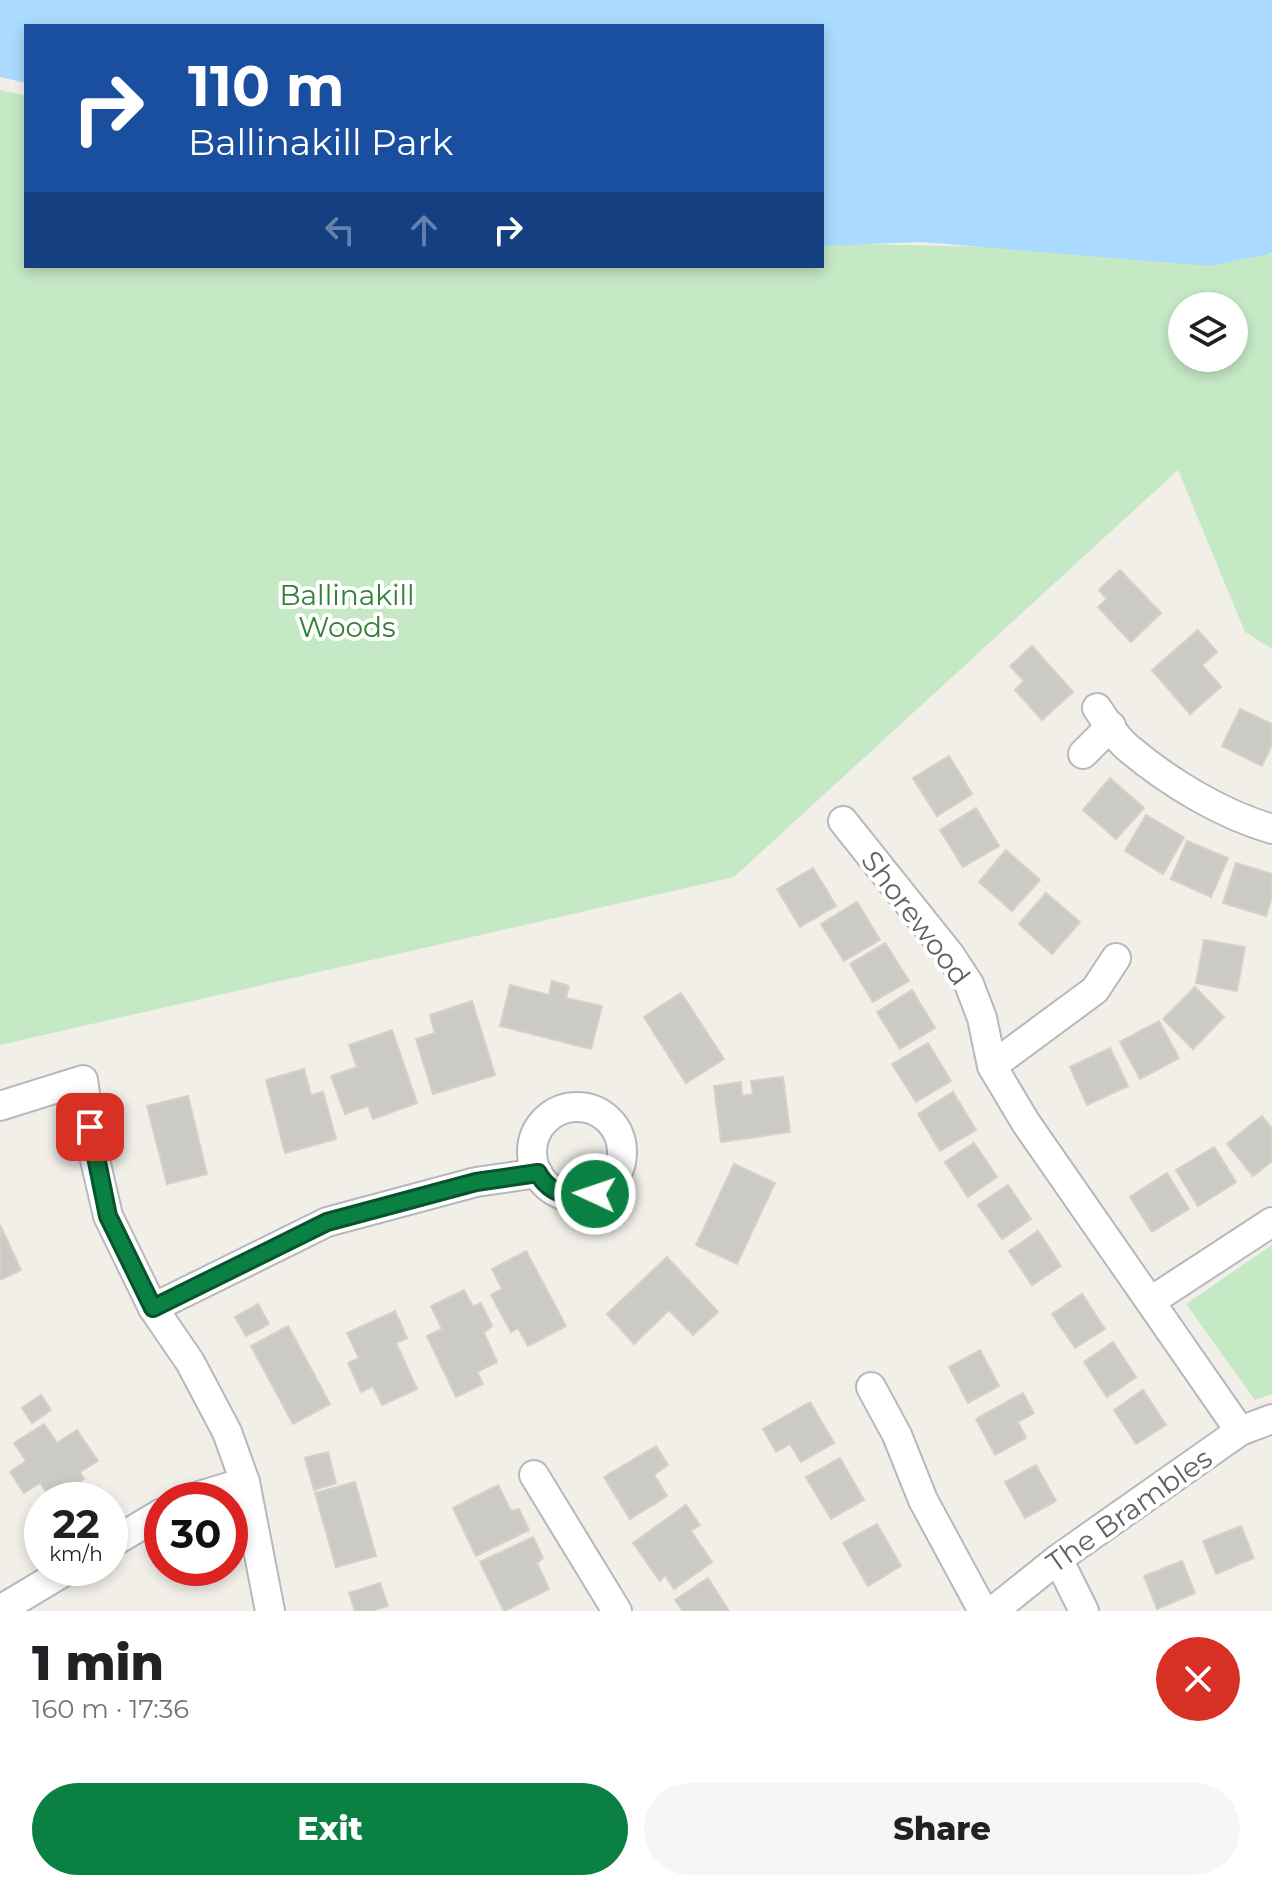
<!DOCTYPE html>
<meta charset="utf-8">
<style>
body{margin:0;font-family:Montserrat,sans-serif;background:#f6f6f6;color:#202124;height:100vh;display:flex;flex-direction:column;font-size:30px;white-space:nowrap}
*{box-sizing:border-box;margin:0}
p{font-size:26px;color:#757577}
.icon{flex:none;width:44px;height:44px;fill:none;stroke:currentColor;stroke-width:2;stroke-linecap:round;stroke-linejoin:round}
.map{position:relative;height:1611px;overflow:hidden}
.details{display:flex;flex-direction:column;background:#fff;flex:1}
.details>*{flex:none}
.guide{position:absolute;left:24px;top:24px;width:800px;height:244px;border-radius:0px;box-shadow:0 4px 12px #0003;background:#1a4fa0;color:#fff;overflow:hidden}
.fabs{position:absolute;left:1168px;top:292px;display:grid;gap:16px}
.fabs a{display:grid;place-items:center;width:80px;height:80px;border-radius:50%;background:#fff;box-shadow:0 4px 12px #0003;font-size:40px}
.speed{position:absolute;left:24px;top:1482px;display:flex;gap:16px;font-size:40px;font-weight:700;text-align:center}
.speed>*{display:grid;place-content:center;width:104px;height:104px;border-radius:50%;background:#fff;box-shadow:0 4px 12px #0003;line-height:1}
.speed small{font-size:20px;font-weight:400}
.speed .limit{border:12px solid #d22;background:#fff;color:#111}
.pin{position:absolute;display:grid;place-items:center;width:68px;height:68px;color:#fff;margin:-34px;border-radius:16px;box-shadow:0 4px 12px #0006}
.me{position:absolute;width:88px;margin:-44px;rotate:273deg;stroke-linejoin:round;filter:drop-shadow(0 0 6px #0008)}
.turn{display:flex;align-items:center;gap:28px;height:168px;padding:0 32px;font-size:36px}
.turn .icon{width:104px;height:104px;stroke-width:2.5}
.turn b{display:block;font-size:56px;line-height:68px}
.lanes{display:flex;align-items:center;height:76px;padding:0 32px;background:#0003;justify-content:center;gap:40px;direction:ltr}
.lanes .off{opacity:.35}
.round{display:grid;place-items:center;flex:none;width:84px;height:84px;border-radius:42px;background:#f6f6f6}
.summary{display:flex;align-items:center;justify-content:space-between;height:136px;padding:0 32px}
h1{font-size:48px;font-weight:800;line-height:60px}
.cta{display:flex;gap:16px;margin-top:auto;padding:16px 32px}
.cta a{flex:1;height:92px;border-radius:48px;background:#0b8043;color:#fff;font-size:32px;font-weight:800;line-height:92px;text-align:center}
.cta a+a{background:#f6f6f6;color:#202124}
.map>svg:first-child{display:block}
</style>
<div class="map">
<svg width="1272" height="1611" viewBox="0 0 1272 1611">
<rect width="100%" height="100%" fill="#f1efe8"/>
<g fill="#c5e8c5" fill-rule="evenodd">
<path d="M0,90L26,96V266H822V243L1272,254V649L1245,632L1178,470L734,877L0,1045ZM1182,306H1234V358H1182Z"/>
<polygon points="1272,1245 1272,1394 1255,1400 1186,1304"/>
</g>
<polygon fill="#aadaff" points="0,0 1272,0 1272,253 1210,266 921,242 822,246 822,26 26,26 26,83 0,77"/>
<g fill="#cccac5" stroke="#d6d1c6" stroke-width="2">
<polygon points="1120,570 1161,613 1131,642 1098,607 1107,599 1099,590"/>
<polygon points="1198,630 1217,652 1202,665 1221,687 1190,714 1152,670"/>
<polygon points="1032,646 1073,692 1042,720 1015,690 1024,681 1010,666"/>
<polygon points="1240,709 1272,724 1272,744 1262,766 1222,746"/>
<polygon points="949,756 972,794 937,816 913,778"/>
<polygon points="1110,778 1144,808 1116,839 1083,810"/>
<polygon points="976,808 999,846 963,867 940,830"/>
<polygon points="1146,815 1184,837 1163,874 1125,851"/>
<polygon points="1187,841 1228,858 1211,897 1171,879"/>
<polygon points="1006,850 1040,880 1012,911 979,882"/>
<polygon points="1236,863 1272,874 1272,896 1266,916 1223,903"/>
<polygon points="813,868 836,906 800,927 777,889"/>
<polygon points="1046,893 1080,922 1052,954 1019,924"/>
<polygon points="857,902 880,940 844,961 821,924"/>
<polygon points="1204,940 1245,947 1237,991 1196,983"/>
<polygon points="885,943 909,981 873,1002 850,964"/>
<polygon points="552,981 569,986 566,998 602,1006 591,1049 500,1026 510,985 549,995"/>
<polygon points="1195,987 1224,1017 1193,1049 1163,1019"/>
<polygon points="912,990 935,1028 900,1049 877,1012"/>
<polygon points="681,993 724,1059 686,1083 644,1017"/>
<polygon points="472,1001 495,1075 433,1094 416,1039 435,1033 430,1015"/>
<polygon points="1159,1021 1179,1058 1140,1079 1120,1042"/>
<polygon points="392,1030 417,1103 373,1119 368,1106 345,1114 331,1076 357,1067 349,1045"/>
<polygon points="928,1043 951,1081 916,1102 892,1064"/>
<polygon points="1110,1048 1128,1086 1087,1105 1070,1067"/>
<polygon points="304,1069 311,1095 323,1092 336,1139 285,1153 266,1080"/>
<polygon points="783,1077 790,1132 721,1142 714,1086 741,1082 742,1096 753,1094 751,1081"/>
<polygon points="953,1092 976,1130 940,1151 918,1114"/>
<polygon points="188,1096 207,1174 167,1184 147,1106"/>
<polygon points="1262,1116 1272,1129 1272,1161 1253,1176 1227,1144"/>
<polygon points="974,1143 997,1177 968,1197 945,1162"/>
<polygon points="1214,1147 1236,1182 1198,1206 1176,1170"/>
<polygon points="734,1164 775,1183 737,1264 696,1245"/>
<polygon points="1167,1173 1189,1209 1152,1232 1130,1197"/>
<polygon points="1008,1185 1031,1219 1002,1239 978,1205"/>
<polygon points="0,1225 21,1270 0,1280"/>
<polygon points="1038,1231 1061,1266 1032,1285 1009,1251"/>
<polygon points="526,1251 566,1326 528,1346 518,1328 511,1332 491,1295 502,1289 492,1269"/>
<polygon points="667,1257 718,1312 693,1335 669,1310 634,1344 607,1314"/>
<polygon points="464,1290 473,1307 481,1303 492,1326 484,1333 497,1362 477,1372 483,1384 456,1397 427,1336 442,1329 431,1306"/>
<polygon points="1082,1294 1105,1329 1075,1348 1052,1314"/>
<polygon points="258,1304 269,1324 246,1336 235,1317"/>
<polygon points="395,1311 407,1338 396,1343 417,1389 382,1405 373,1386 361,1392 348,1363 359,1358 347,1333"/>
<polygon points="288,1326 330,1404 293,1424 251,1346"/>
<polygon points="1113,1342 1136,1377 1107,1397 1084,1362"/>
<polygon points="980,1350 999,1386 968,1403 949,1367"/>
<polygon points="1143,1390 1166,1425 1136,1444 1114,1410"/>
<polygon points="1023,1393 1034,1413 1018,1422 1026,1438 995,1455 976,1419"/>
<polygon points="41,1395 51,1410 32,1423 22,1408"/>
<polygon points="810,1402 834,1443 801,1462 790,1444 776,1452 763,1429"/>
<polygon points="44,1424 57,1443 77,1430 98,1461 80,1472 84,1479 52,1500 40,1483 24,1493 10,1472 26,1461 14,1443"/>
<polygon points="656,1446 668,1465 654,1475 667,1496 630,1519 604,1477"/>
<polygon points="328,1452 336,1483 314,1490 305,1458"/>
<polygon points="840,1458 864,1500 831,1519 806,1477"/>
<polygon points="1036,1465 1056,1501 1025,1518 1005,1482"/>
<polygon points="355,1482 376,1556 336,1567 315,1493"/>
<polygon points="498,1485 511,1511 519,1509 529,1530 476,1556 453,1508"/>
<polygon points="686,1505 700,1525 691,1531 712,1562 674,1589 665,1575 660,1581 633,1543"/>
<polygon points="877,1524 901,1566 868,1586 843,1543"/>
<polygon points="1241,1526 1254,1558 1216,1574 1203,1541"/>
<polygon points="533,1537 543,1558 537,1563 549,1589 504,1611 480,1562"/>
<polygon points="1182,1561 1195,1593 1157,1609 1144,1576"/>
<polygon points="708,1578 729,1611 683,1611 675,1600"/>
<polygon points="380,1583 388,1606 371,1611 355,1611 349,1593"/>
</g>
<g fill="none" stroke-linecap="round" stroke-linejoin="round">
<defs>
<g id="minor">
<path d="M1097,708C1106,721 1115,737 1127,747C1168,782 1221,814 1272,829"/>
<polyline points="1083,754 1111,726"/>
<polyline points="843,821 950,955 969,984 982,1018 992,1066 1026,1123 1240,1431"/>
<polyline points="992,1066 1095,990 1116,958"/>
<polyline points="0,1106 83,1080 93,1151 108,1216 153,1308 190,1362 227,1432 245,1482 270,1611"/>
<circle cx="577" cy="1152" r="45"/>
<polyline points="1151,1301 1272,1222"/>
<polyline points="153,1308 327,1222 476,1182 538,1173"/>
<polyline points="871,1387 897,1435 923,1500 983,1611"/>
<polyline points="534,1475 617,1611"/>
<polyline points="186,1500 245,1482"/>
<polyline points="110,1544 162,1513"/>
<polyline points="1058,1559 1084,1611"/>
<polyline points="0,1610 70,1568"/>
<polyline points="993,1611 1058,1559 1240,1431 1272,1419"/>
</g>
</defs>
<use href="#minor" stroke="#b5b8bc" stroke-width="32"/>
<use href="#minor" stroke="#fff" stroke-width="28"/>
</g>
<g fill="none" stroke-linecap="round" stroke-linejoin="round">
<defs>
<path id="route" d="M90,1127L108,1216L153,1308L327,1222L476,1182L538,1173C550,1195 572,1199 595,1194"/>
</defs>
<use href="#route" stroke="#07532c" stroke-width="20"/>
<use href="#route" stroke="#0b8043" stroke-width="14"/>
</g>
<g text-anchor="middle" stroke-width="8" stroke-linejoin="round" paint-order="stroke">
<g font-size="28" fill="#348238" stroke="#fff">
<text x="347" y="605">Ballinakill<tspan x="347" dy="32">Woods</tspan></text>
</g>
<g font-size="28" fill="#5f6368" stroke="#fff">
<text transform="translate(916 918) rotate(53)" y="10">Shorewood</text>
<text transform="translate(1129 1510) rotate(-35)" y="10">The Brambles</text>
</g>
</g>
</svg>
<div class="fabs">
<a><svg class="icon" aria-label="layers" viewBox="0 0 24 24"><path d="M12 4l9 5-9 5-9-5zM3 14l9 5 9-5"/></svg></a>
</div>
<div class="speed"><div>22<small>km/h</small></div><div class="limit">30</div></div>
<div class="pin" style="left:90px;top:1127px;background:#d93025"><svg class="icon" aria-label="arrive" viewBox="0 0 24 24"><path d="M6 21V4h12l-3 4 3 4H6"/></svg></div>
<svg class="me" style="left:595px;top:1194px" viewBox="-20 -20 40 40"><circle r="17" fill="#0b8043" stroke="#fff" stroke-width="3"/><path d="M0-11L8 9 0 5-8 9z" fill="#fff"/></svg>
<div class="guide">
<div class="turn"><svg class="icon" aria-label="right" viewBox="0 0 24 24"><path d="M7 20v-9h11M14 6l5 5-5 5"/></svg><div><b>110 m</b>Ballinakill Park</div></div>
<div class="lanes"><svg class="icon off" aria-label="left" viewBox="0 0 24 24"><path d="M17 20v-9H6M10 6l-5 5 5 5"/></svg><svg class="icon off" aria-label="ahead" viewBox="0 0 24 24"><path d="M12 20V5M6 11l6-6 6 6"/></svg><svg class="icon" aria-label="right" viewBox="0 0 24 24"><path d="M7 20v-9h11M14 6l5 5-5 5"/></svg></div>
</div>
</div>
<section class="details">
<div class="summary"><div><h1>1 min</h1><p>160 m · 17:36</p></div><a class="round" style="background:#d93025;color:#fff"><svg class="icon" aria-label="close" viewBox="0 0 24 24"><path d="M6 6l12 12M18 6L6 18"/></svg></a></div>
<div class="cta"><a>Exit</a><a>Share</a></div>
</section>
